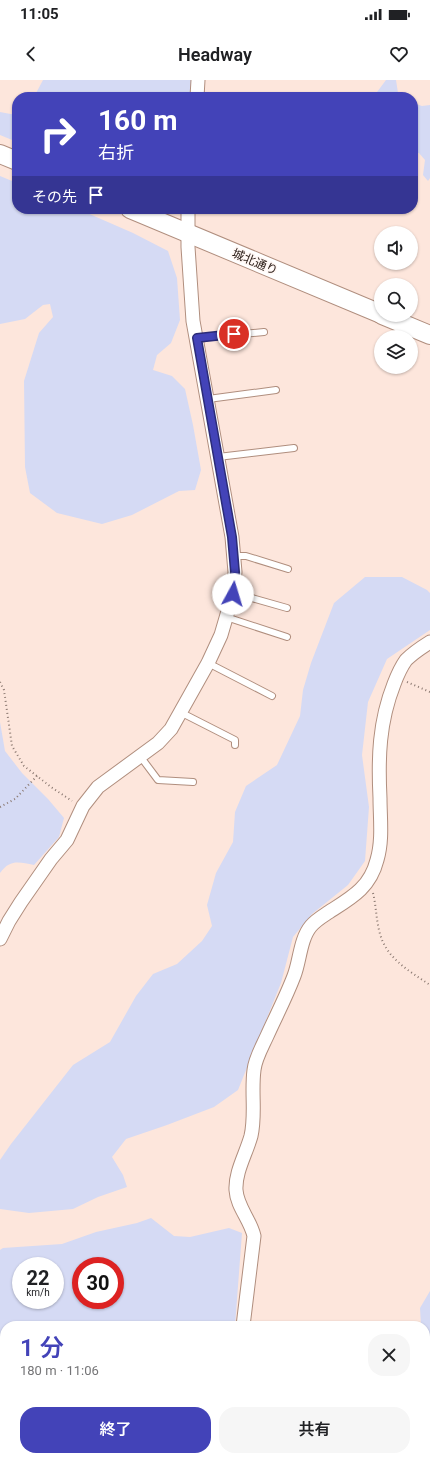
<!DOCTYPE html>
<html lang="ja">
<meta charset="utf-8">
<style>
body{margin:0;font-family:Roboto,"Noto Sans JP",sans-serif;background:#f6f6f6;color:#202124;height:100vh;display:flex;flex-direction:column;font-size:15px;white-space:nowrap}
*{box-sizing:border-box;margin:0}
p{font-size:13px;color:#757577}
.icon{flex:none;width:22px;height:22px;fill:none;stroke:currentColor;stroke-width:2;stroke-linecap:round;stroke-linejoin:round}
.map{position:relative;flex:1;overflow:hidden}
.drawer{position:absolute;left:0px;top:1241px;width:430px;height:140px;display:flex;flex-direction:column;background:#fff;border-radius:16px 16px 0 0;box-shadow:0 1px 3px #0004}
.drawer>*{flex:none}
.banner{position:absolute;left:12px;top:12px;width:406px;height:122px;border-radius:16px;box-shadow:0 1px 3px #0004;background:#4343b8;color:#fff;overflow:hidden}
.tools{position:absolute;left:374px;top:146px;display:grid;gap:8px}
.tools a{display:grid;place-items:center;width:44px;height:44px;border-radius:50%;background:#fff;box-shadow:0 1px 3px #0004;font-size:20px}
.speed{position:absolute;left:12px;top:1177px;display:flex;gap:8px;font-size:20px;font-weight:700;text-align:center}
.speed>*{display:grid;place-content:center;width:52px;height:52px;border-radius:50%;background:#fff;box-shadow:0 1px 3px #0004;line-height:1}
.speed small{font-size:10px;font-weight:400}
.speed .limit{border:6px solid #d22;background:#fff;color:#111}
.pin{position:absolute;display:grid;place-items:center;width:34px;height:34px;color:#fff;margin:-17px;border:2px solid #fff;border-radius:50%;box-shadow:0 1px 4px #0007}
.me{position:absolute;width:44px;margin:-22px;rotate:6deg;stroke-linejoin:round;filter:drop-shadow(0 0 3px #0008)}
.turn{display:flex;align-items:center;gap:14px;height:84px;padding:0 20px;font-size:18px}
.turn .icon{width:52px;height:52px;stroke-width:2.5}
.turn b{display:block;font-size:28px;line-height:34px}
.then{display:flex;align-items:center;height:38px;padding:0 20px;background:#0003;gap:8px;font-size:15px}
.round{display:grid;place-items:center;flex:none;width:42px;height:42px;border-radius:16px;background:#f6f6f6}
.head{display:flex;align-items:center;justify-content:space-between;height:68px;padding:0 20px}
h1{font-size:24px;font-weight:600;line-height:30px;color:#4343b8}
.cta{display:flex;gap:8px;margin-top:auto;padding:8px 20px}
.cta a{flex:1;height:46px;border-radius:16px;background:#4343b8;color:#fff;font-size:16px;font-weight:600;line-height:46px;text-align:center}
.cta a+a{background:#f6f6f6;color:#202124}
.status{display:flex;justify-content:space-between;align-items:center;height:28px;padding:0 20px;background:#fff;direction:ltr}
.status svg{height:11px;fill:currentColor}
header{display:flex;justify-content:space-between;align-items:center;height:52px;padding:0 20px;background:#fff;font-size:18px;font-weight:600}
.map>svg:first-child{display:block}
</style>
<div class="status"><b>11:05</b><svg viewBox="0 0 49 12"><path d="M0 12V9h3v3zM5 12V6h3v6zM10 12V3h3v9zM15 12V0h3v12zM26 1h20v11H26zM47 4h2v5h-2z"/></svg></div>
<header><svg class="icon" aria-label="back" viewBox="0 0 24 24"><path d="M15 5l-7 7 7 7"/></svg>Headway<svg class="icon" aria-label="heart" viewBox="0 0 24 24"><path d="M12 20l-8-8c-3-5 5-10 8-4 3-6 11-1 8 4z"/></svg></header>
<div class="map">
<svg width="430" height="1381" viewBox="0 0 430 1381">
<rect width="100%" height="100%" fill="#fde6dc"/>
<g fill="#d5daf4" fill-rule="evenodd">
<polygon points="43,0 191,0 192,17 34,17"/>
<polygon points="386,0 396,0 398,13 402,17 378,17 377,12"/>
<polygon points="413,23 422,26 430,25 430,98 428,101 423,95 425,80 419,73 413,72"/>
<polygon points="0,32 16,35 17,34 17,62 0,55"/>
<polygon points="0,96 17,103 17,129 78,129 133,153 168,171 177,198 180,240 171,263 157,275 153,290 172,296 185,309 193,345 201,390 195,410 179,411 132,435 102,444 57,433 30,413 25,387 24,301 39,253 53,237 50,224 43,225 25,239 0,244"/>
<polygon points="365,497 402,497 427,510 430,513 430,550 387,579 368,622 362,675 369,727 365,781 348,805 312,834 293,857 281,903 238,1010 214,1027 167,1045 126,1059 112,1077 123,1095 127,1107 98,1117 73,1129 29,1133 0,1129 0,1080 11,1064 73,985 110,962 136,916 153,894 177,884 202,861 212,846 207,825 216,793 233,762 235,732 246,706 277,685 300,636 303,610 311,583 334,523"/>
<path d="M0,642L5,671L22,693L48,719L64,738L59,757L34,785C19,782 10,779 0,793Z"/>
<path d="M151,1138L174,1156L190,1157L229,1148L242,1153L235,1246H5V1321H0V1170L3,1168L62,1164L96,1152L137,1143ZM21,1186H55V1220H21ZM81,1186H115V1220H81Z"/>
<polygon points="430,1211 430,1277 425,1266 425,1246 421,1246 420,1228"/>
<polygon points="425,1346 430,1349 430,1381 399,1376 425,1376"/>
<polygon points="49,1376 237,1376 237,1381 50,1381"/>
</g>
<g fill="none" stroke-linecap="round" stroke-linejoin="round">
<defs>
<g id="lane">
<polyline points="197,258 264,252"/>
<polyline points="208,319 276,310"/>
<polyline points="218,377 294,368"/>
<polyline points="233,476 246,476 288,489"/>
<polyline points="233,514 241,515 287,528"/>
<polyline points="226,537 287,557"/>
<polyline points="208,583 272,616"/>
<polyline points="180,632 235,660 235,665"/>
<polyline points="140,676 158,700 193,702"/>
</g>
<g id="street">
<polyline points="197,17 198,0"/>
<polyline points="0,859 9,841 21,822 51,779 67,760 83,726 98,707 158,663 171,649 208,583 221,555 233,514 235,492 232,457 193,241 188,167 188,129"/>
<path d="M243,1246L254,1156C250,1139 237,1127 236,1110C235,1092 246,1074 251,1056C256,1034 251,1013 254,990C255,979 262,967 267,956C276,936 286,917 294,896C300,881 300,859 311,846C316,840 323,836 329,832C351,818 370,808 377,780C383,760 380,738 380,718C378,678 379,642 394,604C397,596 401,587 406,580C413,573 422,567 430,562"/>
<polyline points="329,1376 370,1381"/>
<polyline points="245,1381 246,1376"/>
</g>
<g id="secondary">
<polyline points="0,74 17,81"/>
<polyline points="130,129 381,234"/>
<polyline points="382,235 430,255"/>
</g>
</defs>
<use href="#lane" stroke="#b08e7e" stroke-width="8"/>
<use href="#street" stroke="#b08e7e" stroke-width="15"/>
<use href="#secondary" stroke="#b08e7e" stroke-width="20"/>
<g stroke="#8b7971" stroke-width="2" stroke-dasharray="1 3" stroke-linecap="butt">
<polyline points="0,602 4,610 12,666 24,686 51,707 72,721"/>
<polyline points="407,602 430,612"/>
<polyline points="0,727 15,719 37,696"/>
<path d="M373,813C376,825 376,837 379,850C385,878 408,890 430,905"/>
</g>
<use href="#lane" stroke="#fff" stroke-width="6"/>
<use href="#street" stroke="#fff" stroke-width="13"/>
<use href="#secondary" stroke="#fff" stroke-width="18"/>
</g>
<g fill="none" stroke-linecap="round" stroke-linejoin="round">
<defs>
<polyline id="route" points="233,514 235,492 232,457 197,258 234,254"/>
</defs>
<use href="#route" stroke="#2c2c78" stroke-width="10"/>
<use href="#route" stroke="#4343b8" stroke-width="7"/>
</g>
<g text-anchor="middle" stroke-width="3" stroke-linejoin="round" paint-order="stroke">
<g font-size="12" fill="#291c16" stroke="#fff7f4">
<text transform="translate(255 182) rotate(23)" y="4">城北通り</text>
</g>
</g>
</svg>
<div class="tools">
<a><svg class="icon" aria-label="sound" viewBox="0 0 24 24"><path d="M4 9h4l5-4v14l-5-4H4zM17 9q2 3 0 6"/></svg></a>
<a><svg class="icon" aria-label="search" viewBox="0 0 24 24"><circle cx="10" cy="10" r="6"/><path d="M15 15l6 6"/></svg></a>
<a><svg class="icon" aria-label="layers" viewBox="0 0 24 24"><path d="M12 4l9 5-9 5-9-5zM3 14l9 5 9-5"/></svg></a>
</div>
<div class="speed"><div>22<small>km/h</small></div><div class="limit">30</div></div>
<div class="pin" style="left:234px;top:254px;background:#d93025"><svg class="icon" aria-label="arrive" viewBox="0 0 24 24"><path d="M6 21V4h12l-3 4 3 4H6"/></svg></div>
<svg class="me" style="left:233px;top:514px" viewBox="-20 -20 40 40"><circle r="19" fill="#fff"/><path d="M0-13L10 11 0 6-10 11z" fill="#4343b8"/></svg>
<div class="banner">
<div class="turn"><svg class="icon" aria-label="right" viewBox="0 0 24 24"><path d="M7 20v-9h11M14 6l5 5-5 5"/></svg><div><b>160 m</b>右折</div></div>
<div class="then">その先<svg class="icon" aria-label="arrive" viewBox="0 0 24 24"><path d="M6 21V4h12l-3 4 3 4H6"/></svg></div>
</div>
<section class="drawer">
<div class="head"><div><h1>1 分</h1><p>180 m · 11:06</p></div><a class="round"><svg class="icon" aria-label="close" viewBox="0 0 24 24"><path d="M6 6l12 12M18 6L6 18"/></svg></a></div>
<div class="cta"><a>終了</a><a>共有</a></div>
</section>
</div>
